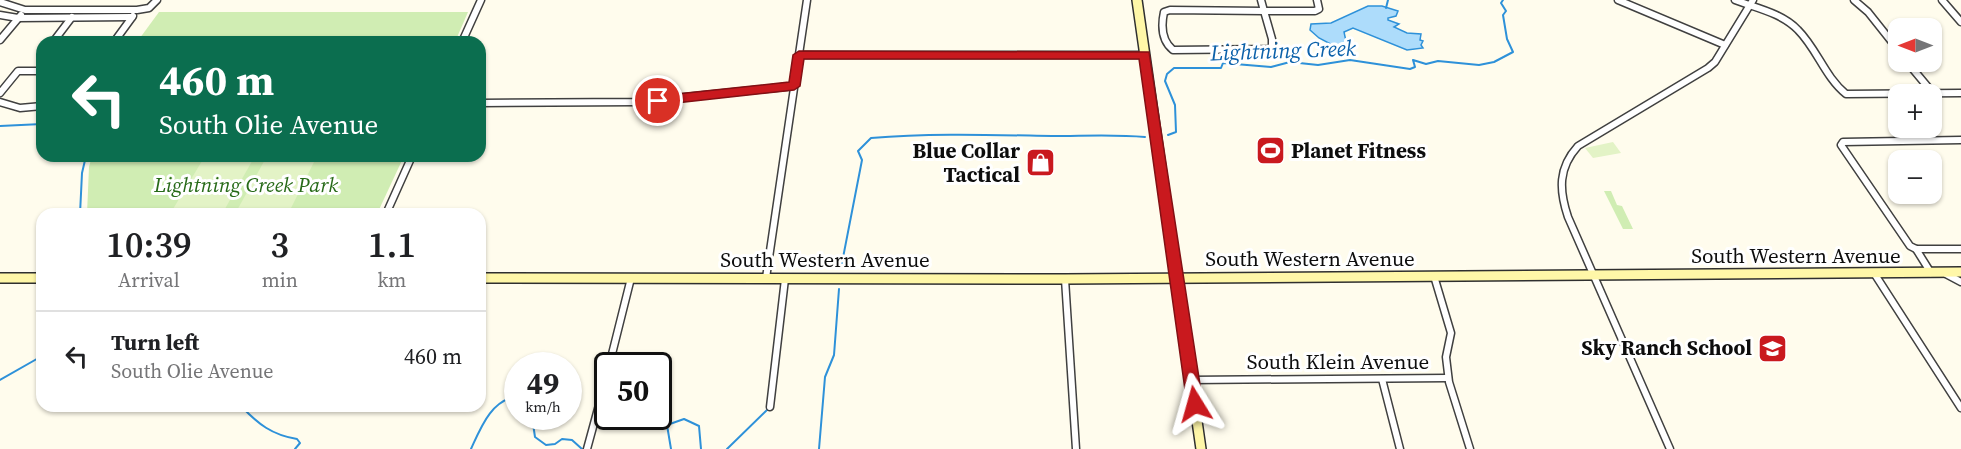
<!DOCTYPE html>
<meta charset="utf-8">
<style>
body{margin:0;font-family:"Source Serif 4",serif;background:#f6f6f6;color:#202124;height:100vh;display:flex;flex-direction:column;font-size:22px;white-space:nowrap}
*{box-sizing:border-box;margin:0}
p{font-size:20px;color:#757577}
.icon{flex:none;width:33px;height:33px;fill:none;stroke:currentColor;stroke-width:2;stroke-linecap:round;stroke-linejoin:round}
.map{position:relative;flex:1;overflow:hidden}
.drawer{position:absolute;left:36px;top:208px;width:450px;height:204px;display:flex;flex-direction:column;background:#fff;border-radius:18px;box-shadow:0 2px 4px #0004}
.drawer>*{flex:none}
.banner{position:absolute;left:36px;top:36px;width:450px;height:126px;border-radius:18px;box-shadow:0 2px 4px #0004;background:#0b6e4f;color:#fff;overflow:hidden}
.needle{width:39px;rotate:270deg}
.tools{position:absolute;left:1888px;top:18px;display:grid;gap:12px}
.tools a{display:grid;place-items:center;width:54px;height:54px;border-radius:12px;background:#fff;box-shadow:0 2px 4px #0004;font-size:30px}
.speed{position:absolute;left:504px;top:352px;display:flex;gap:12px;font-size:30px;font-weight:700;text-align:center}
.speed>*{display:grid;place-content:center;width:78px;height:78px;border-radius:50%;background:#fff;box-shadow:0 2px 4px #0004;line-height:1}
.speed small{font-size:15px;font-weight:400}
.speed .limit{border:3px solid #111;border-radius:9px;background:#fff;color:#111}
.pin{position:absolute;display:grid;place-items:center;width:51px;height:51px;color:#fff;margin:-26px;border:3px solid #fff;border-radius:50%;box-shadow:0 2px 6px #0007}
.me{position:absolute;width:66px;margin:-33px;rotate:352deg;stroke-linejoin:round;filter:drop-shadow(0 0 4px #0008)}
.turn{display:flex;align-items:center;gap:21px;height:126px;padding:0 24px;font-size:27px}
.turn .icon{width:78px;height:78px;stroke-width:2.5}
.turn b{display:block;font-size:42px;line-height:51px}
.eta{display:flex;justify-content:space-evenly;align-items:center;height:102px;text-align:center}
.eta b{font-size:36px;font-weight:600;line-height:42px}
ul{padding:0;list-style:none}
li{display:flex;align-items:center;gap:18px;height:90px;padding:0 24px;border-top:2px solid #e0e0e0}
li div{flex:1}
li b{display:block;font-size:22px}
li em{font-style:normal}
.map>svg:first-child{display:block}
</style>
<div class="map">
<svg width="1961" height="449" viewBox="0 0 1961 449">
<rect width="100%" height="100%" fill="#fffced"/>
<g fill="#d0edb3">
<polygon points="159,12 468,12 455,42 137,42"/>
<polygon points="92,156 404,156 377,214 87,214 89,167"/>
<polygon points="1604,191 1611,191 1617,205 1622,206 1633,229 1623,229"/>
</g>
<g fill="#e3f3c6">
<polygon points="1613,142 1621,153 1593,158 1585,148"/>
<polygon points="205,156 255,156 222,214 170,214"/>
<polygon points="267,156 317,156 288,214 235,214"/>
</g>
<polygon fill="#addcfb" stroke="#2e91d9" stroke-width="1.5" points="1368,6 1382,6 1398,11 1396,16 1388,18 1388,20 1399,24 1394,27 1407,33 1421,34 1420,40 1423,41 1421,45 1423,48 1407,50 1353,28 1344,32 1347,46 1338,48 1319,38 1310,30 1311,24 1331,23"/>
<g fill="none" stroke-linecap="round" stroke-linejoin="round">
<g stroke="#2e91d9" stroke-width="2">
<polyline points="1386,8 1388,0"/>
<polyline points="0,126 42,124"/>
<polyline points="1168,135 1176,132 1175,105 1165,81 1167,74 1174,68 1221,68 1223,63 1271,67 1290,62 1318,65 1350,60 1410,69 1415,67 1413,60 1426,64 1438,61 1479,65 1494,62 1513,52 1507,39 1503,15 1506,11 1501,3 1503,0"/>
<polyline points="80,214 82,173 86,156"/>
<path d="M841,268L862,160L858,151L871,138C931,133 992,135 1052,136C1083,136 1114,134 1145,137"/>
<polyline points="0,380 42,356"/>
<path d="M241,406C258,424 272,435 297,439L300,443L295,449"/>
<polyline points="532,417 535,437 546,445 555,444 562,439 572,440 582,449"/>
<path d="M471,449C481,427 491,400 518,396"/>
<polyline points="671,449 667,425 684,419 699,426 701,449"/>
<polyline points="727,449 770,407"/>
<polyline points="819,449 825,377 834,355 839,289"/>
</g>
<defs>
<g id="minor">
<polyline points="1261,0 1264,11"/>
<polyline points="1618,0 1725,45"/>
<path d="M1735,0C1756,8 1782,13 1798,30C1817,49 1825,77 1846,94L1961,93"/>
<polyline points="1854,0 1868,12 1899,51"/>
<polyline points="1942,0 1961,22"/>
<polyline points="0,2 25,10 137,10 149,8 157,0"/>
<path d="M1170,10L1264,11L1272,39V49L1173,50C1162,41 1161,26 1164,12Z"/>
<polyline points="1264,11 1315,11 1319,9 1317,0"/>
<polyline points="0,15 18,18 132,17"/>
<polyline points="0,40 21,15"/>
<polyline points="53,42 72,17"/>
<polyline points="114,42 133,16"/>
<polyline points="462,42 481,0"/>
<polyline points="799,55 1145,55"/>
<polyline points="1907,62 1932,92"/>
<polyline points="0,93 18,71 42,71"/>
<polyline points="0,102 20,108 42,106"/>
<polyline points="480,103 637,102 794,86"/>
<polyline points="1961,140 1843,142 1841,145 1910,246 1916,249 1961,249"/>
<polyline points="386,214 412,156"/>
<polyline points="1916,249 1931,273"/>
<polyline points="1874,273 1961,408"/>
<polyline points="1946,274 1961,282"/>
<polyline points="1434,276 1451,333 1446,357 1449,382 1470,449"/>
<polyline points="766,278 807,0"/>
<polyline points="1065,279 1076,449"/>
<polyline points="609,366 631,278"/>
<polyline points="1382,379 1400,449"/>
<polyline points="1191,380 1448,378"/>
<polyline points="770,407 785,279"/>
<polyline points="587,449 608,372"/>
<path d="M1670,449L1568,217C1559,190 1558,168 1578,146L1708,68L1715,62L1753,0"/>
</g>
<g id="secondary">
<polyline points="1137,0 1201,449"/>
<polyline points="0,278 42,278"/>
<polyline points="480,278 1065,279 1961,272"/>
</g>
</defs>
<use href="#minor" stroke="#404040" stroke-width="9"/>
<use href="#secondary" stroke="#2f2f2f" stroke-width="12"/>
<use href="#minor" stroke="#fff" stroke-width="6"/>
<use href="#secondary" stroke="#fff7a8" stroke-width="9"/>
</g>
<polygon fill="#c9191e" stroke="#831014" stroke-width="1.5" points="799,51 1149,52 1203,404 1200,409 1195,411 1189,409 1187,404 1139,59 804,59 800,86 794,90 658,105 652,101 658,96 789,82 793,55"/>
<defs>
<symbol id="stadium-square" viewBox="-11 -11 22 22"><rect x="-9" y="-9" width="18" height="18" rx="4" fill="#c9191e" stroke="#fff"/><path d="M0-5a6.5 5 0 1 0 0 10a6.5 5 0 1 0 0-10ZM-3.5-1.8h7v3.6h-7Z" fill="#fff"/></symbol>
<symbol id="shop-square" viewBox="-11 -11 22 22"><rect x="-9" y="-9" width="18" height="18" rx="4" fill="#c9191e" stroke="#fff"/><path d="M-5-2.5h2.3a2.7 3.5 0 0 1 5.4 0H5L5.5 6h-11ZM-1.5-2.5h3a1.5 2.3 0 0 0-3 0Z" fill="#fff"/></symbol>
<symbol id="school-square" viewBox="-11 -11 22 22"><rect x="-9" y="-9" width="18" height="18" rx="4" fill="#c9191e" stroke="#fff"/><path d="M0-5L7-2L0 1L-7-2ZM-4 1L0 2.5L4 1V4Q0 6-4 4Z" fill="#fff"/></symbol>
</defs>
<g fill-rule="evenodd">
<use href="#stadium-square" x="1254" y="134" width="33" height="33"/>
<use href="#shop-square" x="1024" y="146" width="33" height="33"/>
<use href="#school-square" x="1756" y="332" width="33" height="33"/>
</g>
<g text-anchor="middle" stroke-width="6" stroke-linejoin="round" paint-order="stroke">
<g font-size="21" font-weight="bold" fill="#0d0d0d" stroke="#fff" text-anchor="end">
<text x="1020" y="158">Blue Collar<tspan x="1020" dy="24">Tactical</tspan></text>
<text x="1291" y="158" text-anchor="start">Planet Fitness</text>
<text x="1752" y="355">Sky Ranch School</text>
</g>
<g font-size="21" font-style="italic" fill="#276a18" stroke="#fff">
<text x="246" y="192">Lightning Creek Park</text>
</g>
<g font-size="21" fill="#0d0d0d" stroke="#fff">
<text x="1796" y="263">South Western Avenue</text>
<text x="1310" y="266">South Western Avenue</text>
<text x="825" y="267">South Western Avenue</text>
<text x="1338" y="369">South Klein Avenue</text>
</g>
<g font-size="22" font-style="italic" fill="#0c61aa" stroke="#fff">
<text transform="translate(1283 50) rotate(-2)" y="8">Lightning Creek</text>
</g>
</g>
</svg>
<div class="tools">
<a><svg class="needle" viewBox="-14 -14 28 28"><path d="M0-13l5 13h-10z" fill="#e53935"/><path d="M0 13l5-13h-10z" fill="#757577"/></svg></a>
<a>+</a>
<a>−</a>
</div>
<div class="speed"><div>49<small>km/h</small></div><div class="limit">50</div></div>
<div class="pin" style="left:658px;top:101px;background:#d93025"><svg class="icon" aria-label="arrive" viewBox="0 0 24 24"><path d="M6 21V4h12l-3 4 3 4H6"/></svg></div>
<svg class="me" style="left:1195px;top:404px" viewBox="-20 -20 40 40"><path d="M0-17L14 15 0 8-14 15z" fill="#c9191e" stroke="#fff" stroke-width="4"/></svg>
<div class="banner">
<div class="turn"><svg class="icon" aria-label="left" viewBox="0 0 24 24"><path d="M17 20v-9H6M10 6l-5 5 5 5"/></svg><div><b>460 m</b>South Olie Avenue</div></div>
</div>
<section class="drawer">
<div class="eta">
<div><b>10:39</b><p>Arrival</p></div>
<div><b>3</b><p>min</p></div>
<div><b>1.1</b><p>km</p></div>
</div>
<ul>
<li><svg class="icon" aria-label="left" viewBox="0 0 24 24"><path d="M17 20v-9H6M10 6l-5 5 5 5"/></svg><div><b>Turn left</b><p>South Olie Avenue</p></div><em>460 m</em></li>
</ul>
</section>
</div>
